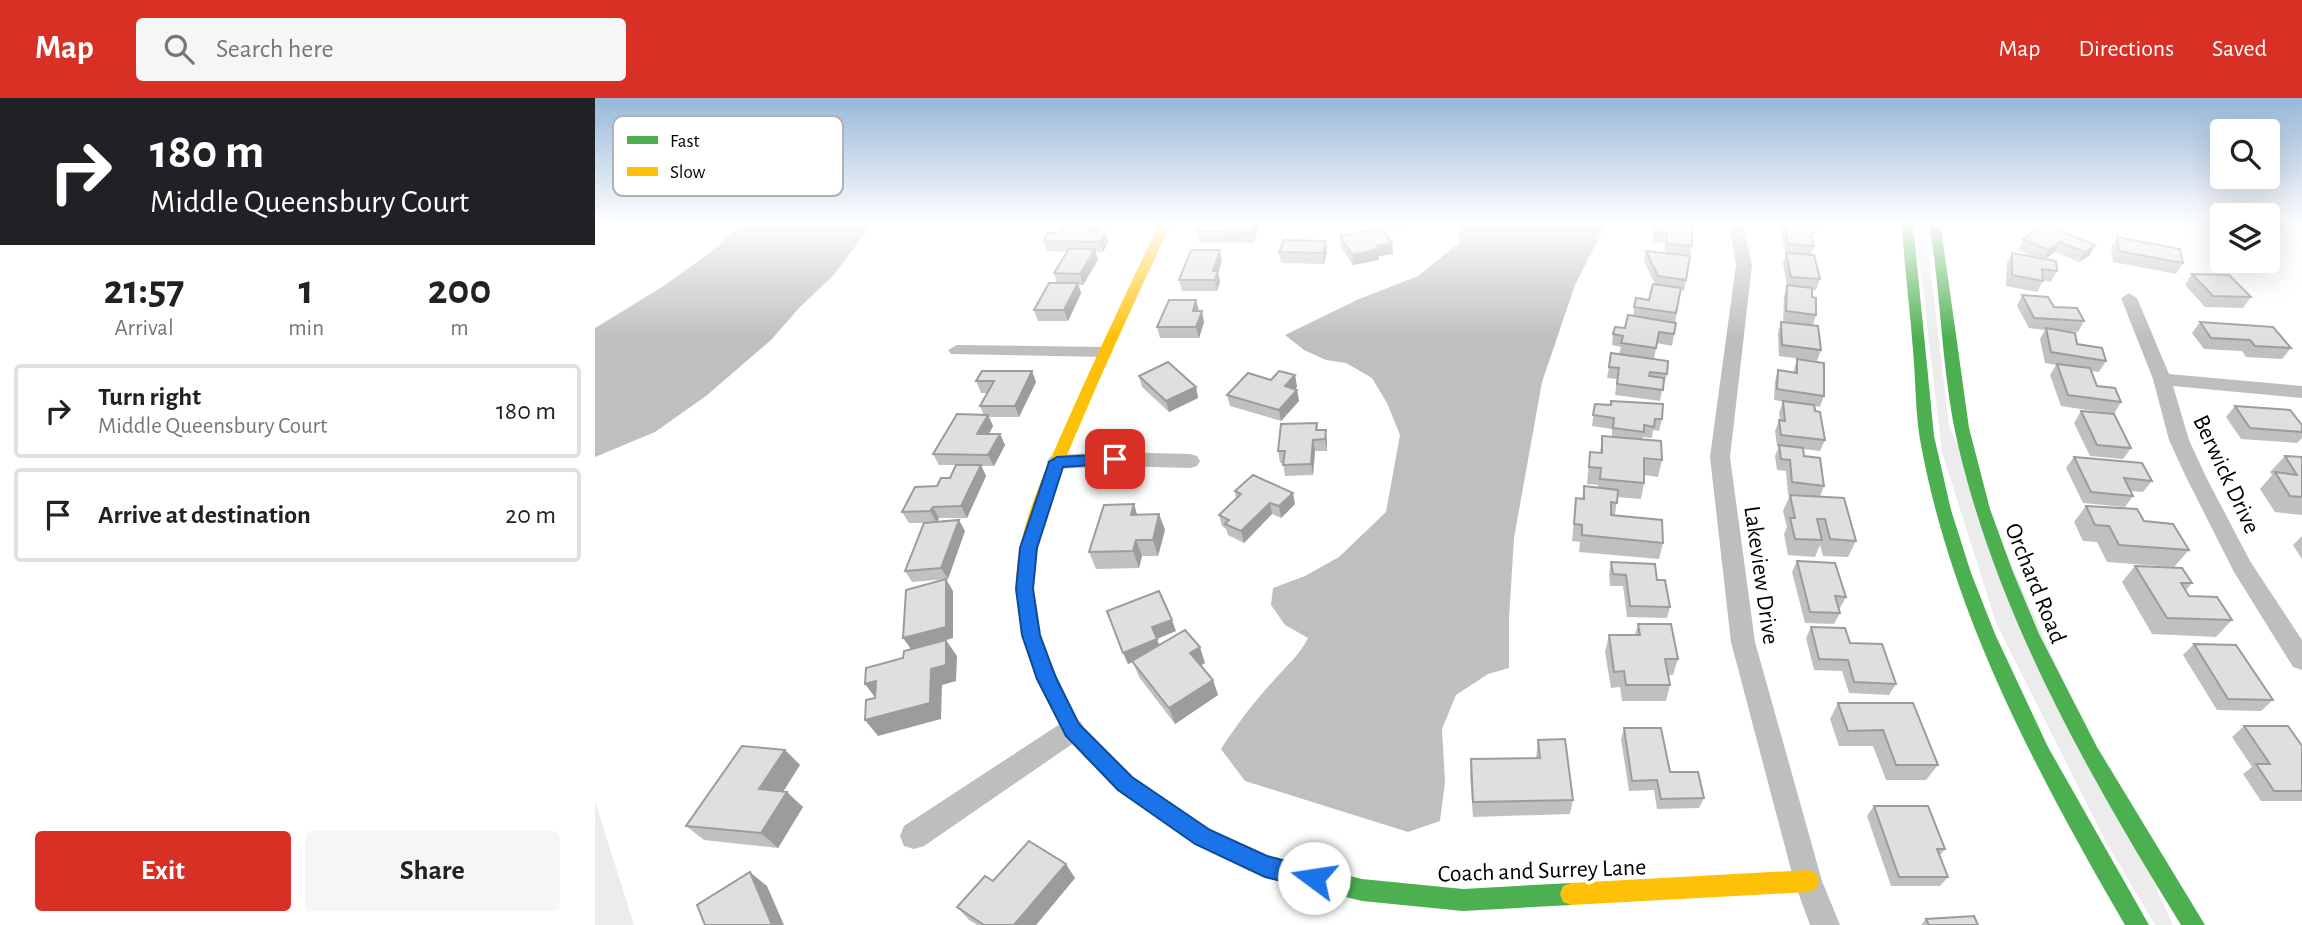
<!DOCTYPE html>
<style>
body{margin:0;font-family:"Alegreya Sans",sans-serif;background:#f6f6f6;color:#222;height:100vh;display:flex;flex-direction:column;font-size:26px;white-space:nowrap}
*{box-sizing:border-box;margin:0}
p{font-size:23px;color:#767676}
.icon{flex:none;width:38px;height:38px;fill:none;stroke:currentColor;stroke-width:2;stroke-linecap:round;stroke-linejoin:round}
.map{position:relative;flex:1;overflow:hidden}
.drawer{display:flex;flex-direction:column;background:#fff;width:595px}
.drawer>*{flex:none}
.hud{background:#202124;color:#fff;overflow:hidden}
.controls{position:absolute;left:1615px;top:21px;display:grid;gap:14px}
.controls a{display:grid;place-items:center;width:70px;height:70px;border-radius:7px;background:#fff;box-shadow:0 7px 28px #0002;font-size:35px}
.pin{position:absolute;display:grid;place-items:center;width:60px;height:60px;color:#fff;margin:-30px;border-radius:14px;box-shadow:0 4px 10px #0006}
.me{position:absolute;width:77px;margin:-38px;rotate:284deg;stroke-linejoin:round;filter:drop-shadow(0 0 5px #0008)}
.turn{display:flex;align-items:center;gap:24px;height:147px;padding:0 35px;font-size:32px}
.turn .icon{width:91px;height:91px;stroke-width:2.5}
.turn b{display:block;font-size:49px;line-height:60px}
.eta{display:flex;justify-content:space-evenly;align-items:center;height:119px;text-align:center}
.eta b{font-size:42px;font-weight:700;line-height:49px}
.cta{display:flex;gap:14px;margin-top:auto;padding:14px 35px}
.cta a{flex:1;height:80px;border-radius:7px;background:#d93025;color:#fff;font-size:28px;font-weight:700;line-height:80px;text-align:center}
.cta a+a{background:#f6f6f6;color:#222}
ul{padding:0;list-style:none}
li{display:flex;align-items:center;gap:21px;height:94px;margin:0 14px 10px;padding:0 21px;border:4px solid #e0e0e0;border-radius:7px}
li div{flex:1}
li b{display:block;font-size:26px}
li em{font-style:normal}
header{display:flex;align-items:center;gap:42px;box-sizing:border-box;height:98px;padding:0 35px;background:#d93025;color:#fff}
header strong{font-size:33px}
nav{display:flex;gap:38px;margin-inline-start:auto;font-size:24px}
.search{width:490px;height:63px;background:#f6f6f6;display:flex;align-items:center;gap:18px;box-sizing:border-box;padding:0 24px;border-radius:7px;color:#767676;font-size:26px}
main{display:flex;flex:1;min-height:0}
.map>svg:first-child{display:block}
</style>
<header>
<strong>Map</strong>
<div class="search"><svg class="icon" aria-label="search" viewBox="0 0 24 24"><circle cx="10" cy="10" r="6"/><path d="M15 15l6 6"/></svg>Search here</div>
<nav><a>Map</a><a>Directions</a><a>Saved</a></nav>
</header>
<main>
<section class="drawer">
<div class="hud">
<div class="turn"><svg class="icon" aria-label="right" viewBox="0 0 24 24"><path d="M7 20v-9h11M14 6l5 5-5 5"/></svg><div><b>180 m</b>Middle Queensbury Court</div></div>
</div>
<div class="eta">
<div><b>21:57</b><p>Arrival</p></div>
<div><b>1</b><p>min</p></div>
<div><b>200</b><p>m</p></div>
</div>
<ul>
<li><svg class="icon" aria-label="right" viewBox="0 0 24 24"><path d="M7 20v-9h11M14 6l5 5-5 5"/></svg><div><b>Turn right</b><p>Middle Queensbury Court</p></div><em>180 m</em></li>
<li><svg class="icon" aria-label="arrive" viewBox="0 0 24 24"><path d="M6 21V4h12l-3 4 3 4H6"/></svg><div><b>Arrive at destination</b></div><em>20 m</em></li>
</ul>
<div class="cta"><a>Exit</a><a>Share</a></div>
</section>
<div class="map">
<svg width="1707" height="827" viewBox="0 0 1707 827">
<rect width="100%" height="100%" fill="#fff"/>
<g fill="#ececec">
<polygon points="1320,126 1328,126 1332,140 1354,328 1578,827 1560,827 1510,742 1401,525 1347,354"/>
<polygon points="0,703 39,827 0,827"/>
</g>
<g fill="#bfbfbf">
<polygon points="148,126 277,126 238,178 204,210 176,242 111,298 60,334 0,359 0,230 67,189 113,156"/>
<path d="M865,126H1011L980,187L947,284L919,440L914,520V570L893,576L861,597L847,631L850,684L845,723L813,734L650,683L626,651C642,626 659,604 679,582C692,567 704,558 713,540L690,527L676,507L678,490L710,478L744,459L791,414L805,337L792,305L777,280L751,265L731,262L709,252L690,237L764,201L823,178L864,145Z"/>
</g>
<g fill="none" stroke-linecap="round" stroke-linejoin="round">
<g fill="#bebebe" fill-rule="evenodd">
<polygon points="1134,126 1148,126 1157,167 1135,359 1160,544 1227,783 1245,827 1215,827 1199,783 1136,544 1115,359 1141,167"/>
<polygon points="1534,195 1542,200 1574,276 1707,288 1707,300 1578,288 1594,342 1611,379 1655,463 1707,542 1707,572 1698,569 1639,474 1591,379 1574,342 1558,281 1526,200"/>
<polygon points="362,247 509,249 518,254 509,259 356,256 353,252"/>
<polygon points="520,354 595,356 602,358 605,363 602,368 595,370 520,368 462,371 455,369 452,364 455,359 462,357"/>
<polygon points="477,621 486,624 490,632 486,640 329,748 319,751 309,748 305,738 309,728 468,624"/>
</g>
<g fill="#4caf50" fill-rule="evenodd">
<path d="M1307,126H1318L1339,338L1356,412L1376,475L1400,536L1453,649L1554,827H1530C1443,677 1358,519 1326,347C1320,316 1321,284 1318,252C1315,210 1309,168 1307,126Z"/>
<path d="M1334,126H1344L1347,137L1374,330L1395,411L1418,474L1444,536L1502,649L1610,827H1586C1493,676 1404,521 1363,347C1346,274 1347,199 1334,126Z"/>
<polygon points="441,545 447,547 484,626 537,679 614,732 672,758 767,781 868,791 976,785 984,788 987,796 984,804 976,807 868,813 767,803 670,779 600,746 523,693 470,638 432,552 435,547"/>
</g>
<g fill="#ffc107" fill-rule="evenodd">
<path d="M564,126H576C543,196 511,265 481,336C464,376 445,418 440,462C436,493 441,523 450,552L447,557L441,559L435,557L432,552C423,523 419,492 423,462C429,418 449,376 467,335C498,265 531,195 564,126Z"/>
<polygon points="1213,772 1221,775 1224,783 1221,791 1213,794 976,807 968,804 965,796 968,788 976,785"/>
</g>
</g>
<g fill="#c0c0c0">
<polygon points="471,126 503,126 504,132 503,134 513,145 508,154 501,154 503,162 488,187 483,187 486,195 473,223 443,223 439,212 462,185 459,175 472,154 452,153 449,143 464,135"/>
<polygon points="783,126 808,126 808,132 789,132 797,145 798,156 784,158 784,162 758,167 746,149 745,138 783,131"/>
<polygon points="1059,126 1097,148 1089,193 1086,192 1080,225 1081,225 1077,248 1062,245 1059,261 1072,276 1069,287 1068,287 1065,303 1020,297 1022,281 1012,280 1014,269 1050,260 1024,256 1026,249 1017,247 1018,236 1030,230 1038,218 1041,200 1054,202 1060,186 1049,163 1051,153 1070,155 1070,145 1057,144"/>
<polygon points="1188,126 1218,143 1219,148 1216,157 1225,181 1221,192 1217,192 1217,199 1221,217 1218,227 1226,252 1222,263 1184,258 1183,235 1186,224 1188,224 1189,198 1192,188 1188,165 1191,156 1186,136"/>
<polygon points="663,132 658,145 604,144 602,133"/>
<polygon points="1522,139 1588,165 1581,176 1518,164 1516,150"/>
<polygon points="1428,141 1500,147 1494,158 1484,164 1460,154 1450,161 1462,173 1456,184 1448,182 1442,194 1411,188 1412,165 1417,155 1440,159 1423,152"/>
<polygon points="731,143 732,154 729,166 686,165 684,154"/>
<polygon points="627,163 623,174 625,184 622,193 587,193 584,182"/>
<polygon points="1597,176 1656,199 1648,210 1610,209 1590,187"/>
<polygon points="1427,197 1459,209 1489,223 1483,234 1463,232 1482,246 1511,263 1504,274 1496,273 1502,288 1526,304 1519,316 1466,308 1455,277 1461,267 1450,265 1445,241 1450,232 1434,230 1422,208"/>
<polygon points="604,213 609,224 604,240 565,240 562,229"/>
<polygon points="1605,224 1696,250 1687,261 1651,259 1647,253 1609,251 1597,235"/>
<polygon points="1202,261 1229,298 1225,309 1220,308 1230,342 1225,353 1208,351 1209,358 1229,388 1225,399 1261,443 1253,459 1228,458 1225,447 1220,459 1193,457 1189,436 1192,429 1188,413 1195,397 1211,398 1193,396 1191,373 1182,372 1180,358 1184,349 1182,348 1180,333 1184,322 1185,322 1184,315 1188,303 1190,304 1179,302 1180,283 1183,272 1198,275"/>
<polygon points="700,277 702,289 700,291 702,292 704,303 686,323 635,308 632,297 676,282"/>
<polygon points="544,278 601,289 603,300 574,314 547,289"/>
<polygon points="381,283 441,284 424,319 394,319 398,328 394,336 405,336 410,347 399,368 386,368 391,378 372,420 344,420 342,424 370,433 353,481 317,484 310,473 328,425 314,425 307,414 355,380 363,367 344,367 338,356 389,317 385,308 392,295 386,295"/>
<polygon points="1000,306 1067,321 1064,333 1058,332 1057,340 1048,339 1047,341 1067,362 1063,379 1049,377 1049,385 1046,401 1022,399 1020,418 1068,445 1064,461 984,454 985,444 977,443 981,400 987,401 989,388 1003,390 1003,387 992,386 995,354 1005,355 1007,338 1017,339 1017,331 997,328"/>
<polygon points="1640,308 1707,334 1707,340 1702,345 1646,341 1631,319"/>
<polygon points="1486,313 1536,350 1528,361 1495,358 1479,325"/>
<polygon points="722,325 723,332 732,343 732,353 720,353 718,377 690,378 688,365 685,365 683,353"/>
<polygon points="1690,358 1707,359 1707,417 1680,414 1665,391 1677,377 1675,374"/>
<polygon points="1479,359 1557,383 1548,394 1536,393 1538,398 1530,409 1488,405 1471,370"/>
<polygon points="640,393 700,406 686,420 677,416 649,445 633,437 631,431 627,428 624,417 641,401"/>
<polygon points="1491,408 1594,452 1579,469 1512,464 1502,444 1488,443 1479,424"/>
<polygon points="542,416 564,416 570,432 563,458 547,458 544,470 501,471 494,454"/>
<polygon points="1707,438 1707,461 1698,447"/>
<polygon points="1202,463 1251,499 1245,510 1243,510 1245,515 1239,526 1210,525 1197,474"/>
<polygon points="1016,464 1062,482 1075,509 1072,520 1032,519 1028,488 1015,488 1014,476"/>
<polygon points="1540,468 1597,485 1591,492 1594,498 1637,522 1621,539 1557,536 1527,484"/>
<polygon points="512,513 581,533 562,540 564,547 610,565 606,567 618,582 623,597 580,626 544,579 538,564 533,566"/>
<polygon points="1043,526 1083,561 1078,577 1073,577 1075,587 1071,603 1027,603 1025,589 1016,590 1010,554 1014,537 1040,537"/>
<polygon points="1216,529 1255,545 1301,586 1294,597 1254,595 1247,573 1219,572 1211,540"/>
<polygon points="1599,546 1678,602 1666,613 1622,612 1588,557"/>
<polygon points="1243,605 1343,667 1331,682 1291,682 1278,648 1244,648 1235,621"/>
<polygon points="1649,628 1707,648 1707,703 1666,703 1648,676 1657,669 1637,639"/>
<polygon points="1029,630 1075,674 1109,700 1104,710 1062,711 1059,692 1034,693 1026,641"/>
<polygon points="943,642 978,702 975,716 878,719 875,677 876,661 941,660"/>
<polygon points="190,652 205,667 188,694 208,709 183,750 109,742 91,728"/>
<polygon points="1279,708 1350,751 1345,757 1353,779 1345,788 1296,788 1272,718"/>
<polygon points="480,780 441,827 382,827 374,822 362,809 398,783"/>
<polygon points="1331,821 1383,827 1326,827"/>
</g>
<g fill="#9c9c9c">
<polygon points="499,126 503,126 504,132 498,144 494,134"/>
<polygon points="660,126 662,126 663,132 658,145 657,134"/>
<polygon points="1691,126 1684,136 1673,139 1673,135 1677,129"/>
<polygon points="510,134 513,145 508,154 505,144"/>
<polygon points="731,143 732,154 729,166 728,155"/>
<polygon points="1465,144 1460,154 1448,162 1453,152"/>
<polygon points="797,145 798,156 784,158 784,162 758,167 757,157 782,148"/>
<polygon points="1500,147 1494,158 1484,164 1490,154"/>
<polygon points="500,151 503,162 488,187 485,176"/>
<polygon points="625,152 627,163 623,174 625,184 622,193 618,173"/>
<polygon points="483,185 486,195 473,223 469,212"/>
<polygon points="601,202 604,213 598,213"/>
<polygon points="607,213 609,224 604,240 601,229"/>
<polygon points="437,273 441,284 424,319 420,308"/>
<polygon points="700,277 702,289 692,300 690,288"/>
<polygon points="601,289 603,300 574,314 571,303"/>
<polygon points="702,292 704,303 686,323 684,312"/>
<polygon points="393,317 398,328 388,347 382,336"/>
<polygon points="731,332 732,343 732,353 730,341"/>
<polygon points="405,336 410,347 399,368 393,357"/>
<polygon points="718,342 720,353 718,377 716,366"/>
<polygon points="386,367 391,378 372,420 366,408"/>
<polygon points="698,395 700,406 686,420 684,408"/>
<polygon points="675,405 677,416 649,445 646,433"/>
<polygon points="539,406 544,423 536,417"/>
<polygon points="338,409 344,420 342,425 335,413"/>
<polygon points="564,416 570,432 563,458 558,442"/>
<polygon points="364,422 370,433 353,481 346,470"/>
<polygon points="541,442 547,458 544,470 538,453"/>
<polygon points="351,481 358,493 358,540 351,542 362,558 361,583 347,587 346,621 283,638 270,622 316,551 308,540"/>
<polygon points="577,522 581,533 562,541 557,529"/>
<polygon points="562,541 566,552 533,566 528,555"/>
<polygon points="605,549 610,565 601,571 595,555"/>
<polygon points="618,582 623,597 580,626 574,610"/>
<polygon points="281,583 282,602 270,586"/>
<polygon points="190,652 205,667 180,706 164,691"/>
<polygon points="192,694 208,709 183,750 166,735"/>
<polygon points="471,766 480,780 441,827 419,827"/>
<polygon points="155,774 172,788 189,827 177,827"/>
</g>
<g fill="#dfdfdf" stroke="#9c9c9c" stroke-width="2">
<polygon points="471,126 499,126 494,134 510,134 505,144 449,143 453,135 464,135"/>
<polygon points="605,126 660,126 657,134 602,133"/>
<polygon points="1059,126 1097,126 1097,148 1072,146 1072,135 1059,134"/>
<polygon points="1189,126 1219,127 1221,134 1216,136 1219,148 1193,146"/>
<polygon points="1673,126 1689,126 1677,129 1673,127"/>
<polygon points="1450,127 1500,147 1490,154 1465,144 1453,152 1428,141"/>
<polygon points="787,130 797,145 782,148 784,151 757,157 745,138"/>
<polygon points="1522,139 1585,151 1588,165 1524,153"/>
<polygon points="689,142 731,143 728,155 684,154"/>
<polygon points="474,151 500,151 485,176 459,175"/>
<polygon points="596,152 625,152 618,173 623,173 620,182 584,182"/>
<polygon points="1051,153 1095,158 1091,182 1063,178"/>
<polygon points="1191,155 1219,157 1225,181 1196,179"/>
<polygon points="1417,155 1461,163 1462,173 1447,171 1448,183 1417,177"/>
<polygon points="1597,176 1634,177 1656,199 1618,198"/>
<polygon points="454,185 483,185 469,212 439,212"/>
<polygon points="1058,186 1086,190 1081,215 1039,209 1041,200 1054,202"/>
<polygon points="1192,187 1217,190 1217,199 1221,200 1221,217 1191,213"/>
<polygon points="1427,197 1453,199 1459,209 1482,210 1489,223 1439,220"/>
<polygon points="574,202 601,202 598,213 607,213 601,229 562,229"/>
<polygon points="1033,217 1081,225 1079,236 1064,234 1061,250 1026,245 1028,238 1018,236 1020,229 1030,230"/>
<polygon points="1186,224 1223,228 1226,252 1187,247"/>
<polygon points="1605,224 1678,229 1696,250 1660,248 1655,242 1616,240"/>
<polygon points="1451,230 1480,235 1482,246 1507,250 1511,263 1456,254"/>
<polygon points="1016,255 1073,263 1072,276 1055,274 1054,278 1069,280 1068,292 1022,286 1024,270 1014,269"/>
<polygon points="1202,261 1229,265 1229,298 1182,291 1183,272 1202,275"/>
<polygon points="573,264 601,289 571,303 544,278"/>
<polygon points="1462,266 1495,270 1502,288 1520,290 1526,304 1473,297"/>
<polygon points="387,273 437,273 420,308 385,308 399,283 381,283"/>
<polygon points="684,273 700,277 690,288 702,292 684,312 632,297 653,275 676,282"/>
<polygon points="1016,303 1068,306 1067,321 1060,321 1059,329 1049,327 1049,334 1018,330 1019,320 998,317 1000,306 1016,307"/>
<polygon points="1188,303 1219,307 1220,313 1225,314 1230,342 1186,337 1184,322 1190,323"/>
<polygon points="1640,308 1695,312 1707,327 1707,334 1655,330"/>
<polygon points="1486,313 1519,316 1536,350 1502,347"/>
<polygon points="362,316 393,317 382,336 405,336 393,357 338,356"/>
<polygon points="722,325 721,332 731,332 730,341 718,342 716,366 688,367 690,353 683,353 686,326"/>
<polygon points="1007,338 1066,343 1067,362 1049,360 1049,385 1005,381 1006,370 994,369 995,354 1007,355"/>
<polygon points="1184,347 1208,350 1209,358 1225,360 1229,388 1197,384 1195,362 1186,361"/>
<polygon points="1690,358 1707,359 1707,399 1695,398 1680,374 1702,377"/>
<polygon points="1479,359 1547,365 1557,383 1529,380 1538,398 1496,394"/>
<polygon points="361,367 386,367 366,408 338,409 335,413 307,414 320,389 342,388 346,380 355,380"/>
<polygon points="658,377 698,395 684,408 675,405 646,433 630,426 634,422 624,417 646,396 640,393"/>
<polygon points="989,388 1023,392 1022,405 1016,404 1016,417 1067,422 1068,445 987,437 987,427 979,426 981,400 989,401"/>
<polygon points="1195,397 1249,400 1261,443 1235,441 1230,421 1222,421 1227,442 1200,441 1195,420 1200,420"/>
<polygon points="539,406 536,417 564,416 558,442 541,442 538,453 494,454 509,407"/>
<polygon points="1491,408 1542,411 1549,423 1578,426 1594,452 1524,447 1514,428 1500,427"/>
<polygon points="364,422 346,470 310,473 329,425"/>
<polygon points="1202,463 1240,465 1251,499 1240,498 1245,515 1215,514"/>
<polygon points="1016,464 1060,466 1062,482 1070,482 1075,509 1035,508 1031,477 1018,476"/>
<polygon points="1540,468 1587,470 1597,485 1586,485 1594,498 1622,499 1637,522 1572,520"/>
<polygon points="351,481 351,529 308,540 311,492"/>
<polygon points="564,493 577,522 557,529 562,541 528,555 512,513"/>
<polygon points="1043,526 1076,526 1083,561 1070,561 1075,587 1031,587 1029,573 1019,574 1014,537 1045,537"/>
<polygon points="1216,529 1250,530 1255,545 1287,546 1301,586 1259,584 1253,562 1224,561"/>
<polygon points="590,532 605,549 595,555 618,582 574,610 537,563"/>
<polygon points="351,542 351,567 336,571 335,605 270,622 271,602 280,600 281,583 270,586 271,570 308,560 309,553"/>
<polygon points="1599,546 1641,547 1678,602 1633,601"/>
<polygon points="1243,605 1318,605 1343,667 1301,667 1288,632 1253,633"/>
<polygon points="1649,628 1693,628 1707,648 1707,693 1679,693 1661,666 1675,666"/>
<polygon points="1029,630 1066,630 1075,674 1103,674 1109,700 1066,701 1062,682 1037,683"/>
<polygon points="970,641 978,702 878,704 876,661 945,660 943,642"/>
<polygon points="147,648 190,652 164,691 192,694 166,735 91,728"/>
<polygon points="1279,708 1333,708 1350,751 1342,751 1353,779 1304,779"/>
<polygon points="434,743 471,766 419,827 389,827 362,809 390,778 398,783"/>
<polygon points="155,774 177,827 110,827 102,807"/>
<polygon points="1379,818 1383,827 1334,827 1331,821"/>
</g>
<linearGradient id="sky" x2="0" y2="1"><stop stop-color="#97b8d8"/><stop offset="0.52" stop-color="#fff"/><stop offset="1" stop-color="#fff" stop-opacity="0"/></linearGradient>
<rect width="1707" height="241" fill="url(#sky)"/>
<polygon fill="#1a73e8" stroke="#114b97" stroke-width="2" points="520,356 526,358 528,361 526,365 468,369 442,450 438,491 445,537 461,580 484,626 537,679 615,732 672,758 726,772 730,780 726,787 719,791 670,779 600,746 523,692 471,638 442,581 427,537 421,491 425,450 454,364 462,359"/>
<g text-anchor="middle" stroke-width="7" stroke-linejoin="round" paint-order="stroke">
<g font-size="24" fill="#000" stroke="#fff">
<text transform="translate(1632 376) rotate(65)" y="8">Berwick Drive</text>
<text transform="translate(1167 477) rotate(82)" y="8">Lakeview Drive</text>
<text transform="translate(1441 485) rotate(68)" y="8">Orchard Road</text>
<text transform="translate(947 772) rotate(-2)" y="8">Coach and Surrey Lane</text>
</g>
</g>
<rect x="18" y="18" width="230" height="80" rx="10" fill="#fff" stroke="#b2b2b2" stroke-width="2"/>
<rect x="32" y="38" width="31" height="8" fill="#4caf50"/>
<rect x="32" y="69" width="31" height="9" fill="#ffc107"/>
<g font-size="19" fill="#000">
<text x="75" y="49">Fast</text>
<text x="75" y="80">Slow</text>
</g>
</svg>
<div class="controls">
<a><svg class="icon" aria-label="search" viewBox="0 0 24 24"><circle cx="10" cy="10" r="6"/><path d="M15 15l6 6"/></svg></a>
<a><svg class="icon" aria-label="layers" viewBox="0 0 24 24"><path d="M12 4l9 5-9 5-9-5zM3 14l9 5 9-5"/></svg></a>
</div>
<div class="pin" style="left:520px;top:361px;background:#d93025"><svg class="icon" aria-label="arrive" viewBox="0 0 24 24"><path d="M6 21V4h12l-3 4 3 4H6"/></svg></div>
<svg class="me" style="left:719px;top:780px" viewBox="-20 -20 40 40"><circle r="19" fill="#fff"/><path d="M0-13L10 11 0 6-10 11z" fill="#1a73e8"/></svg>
</div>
</main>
